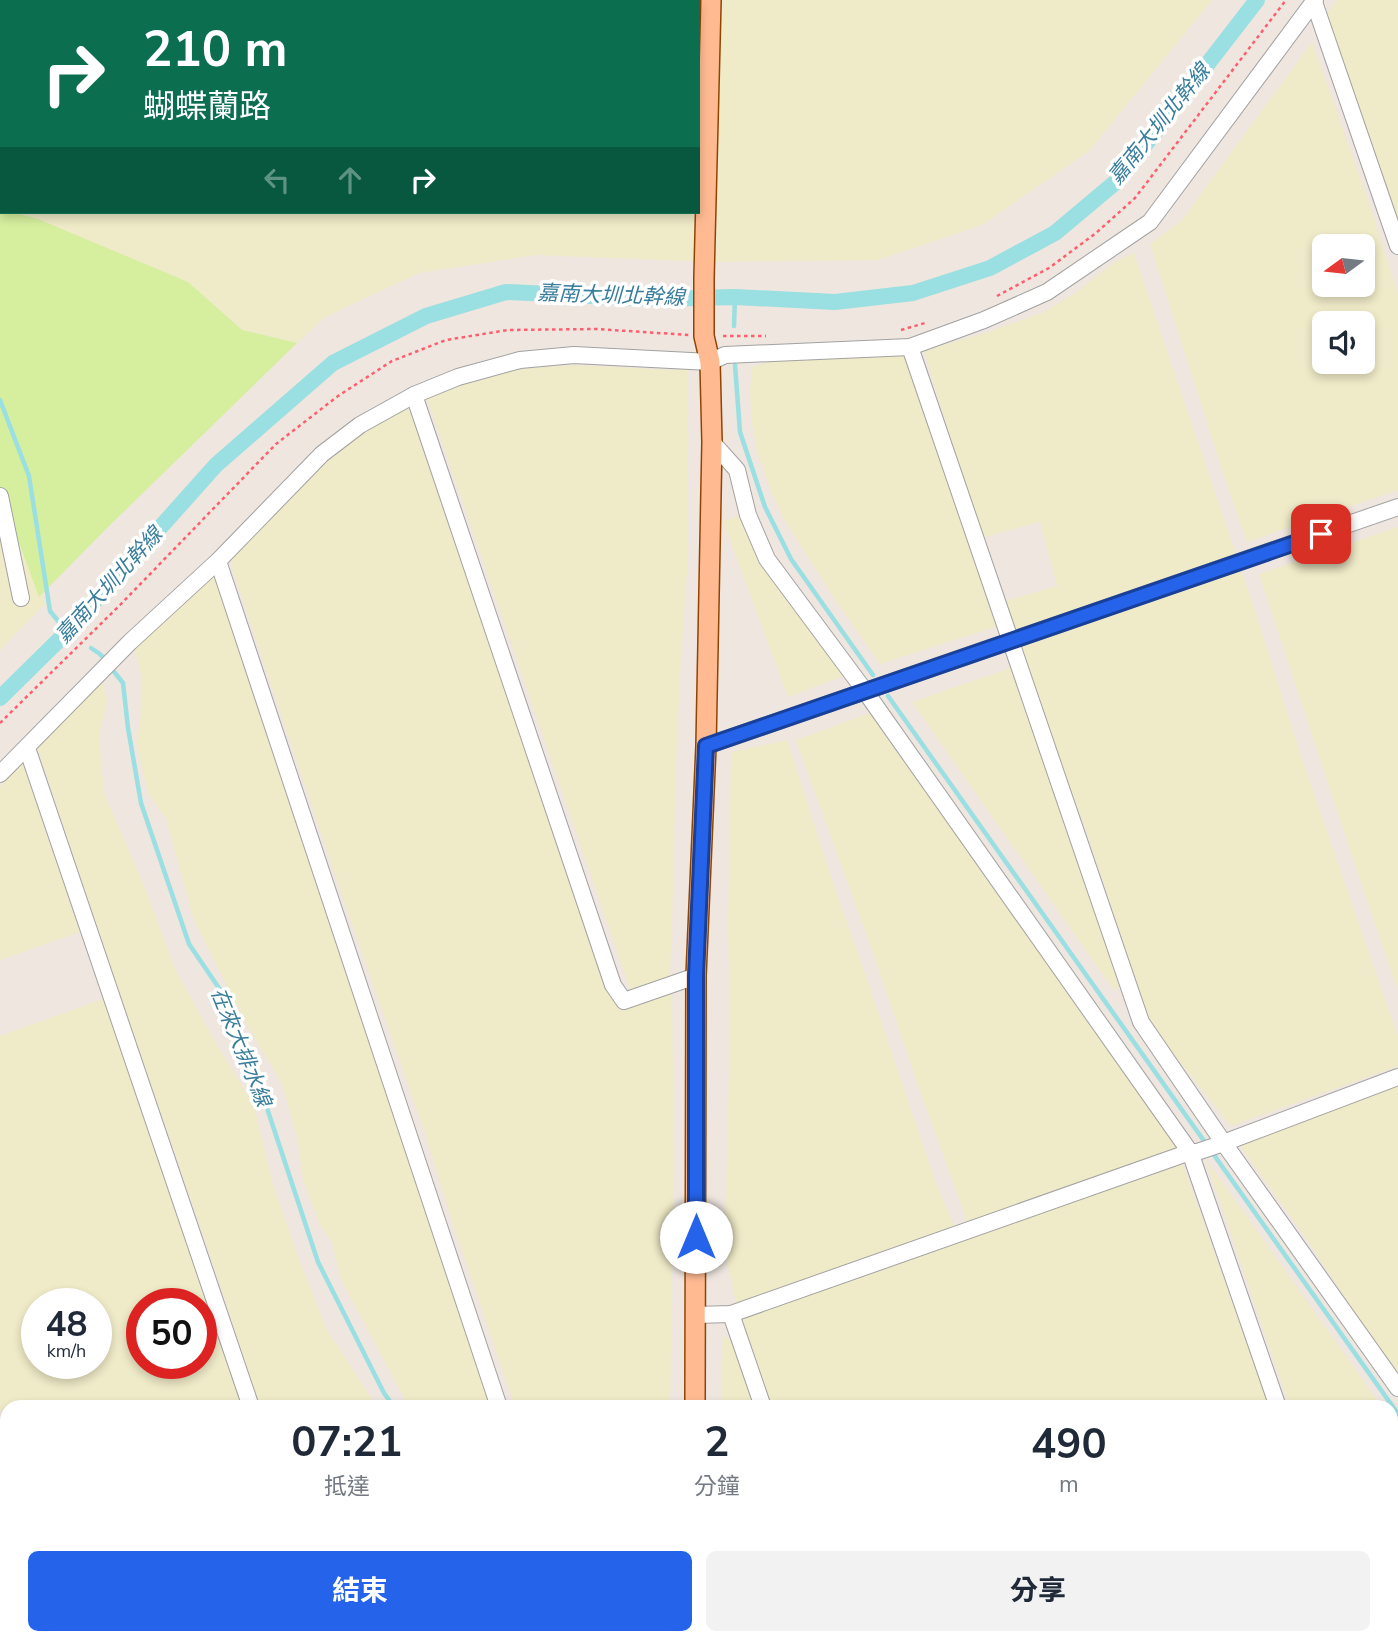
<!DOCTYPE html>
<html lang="zh-TW">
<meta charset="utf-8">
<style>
body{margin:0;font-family:"Nunito Sans","Noto Sans TC",sans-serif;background:#f2f2f3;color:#1f2937;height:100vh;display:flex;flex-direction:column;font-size:26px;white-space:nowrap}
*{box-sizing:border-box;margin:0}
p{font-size:23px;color:#747a83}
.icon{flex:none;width:38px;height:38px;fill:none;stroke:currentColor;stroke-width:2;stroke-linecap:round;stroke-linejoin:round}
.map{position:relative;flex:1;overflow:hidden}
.sheet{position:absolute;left:0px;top:1400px;width:1398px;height:245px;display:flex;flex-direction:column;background:#fff;border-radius:21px 21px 0 0;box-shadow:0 4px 10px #0003}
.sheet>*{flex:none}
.guide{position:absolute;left:0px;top:0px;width:700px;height:214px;box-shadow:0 4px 10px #0003;background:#0b6e4f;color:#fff;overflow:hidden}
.needle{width:46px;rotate:255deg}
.tools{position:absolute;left:1312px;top:234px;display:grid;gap:14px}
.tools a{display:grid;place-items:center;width:63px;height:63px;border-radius:10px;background:#fff;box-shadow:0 4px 10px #0003;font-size:35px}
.speed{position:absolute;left:21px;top:1288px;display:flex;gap:14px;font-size:35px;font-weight:700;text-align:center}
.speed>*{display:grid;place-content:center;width:91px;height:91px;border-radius:50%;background:#fff;box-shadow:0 4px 10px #0003;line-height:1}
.speed small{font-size:18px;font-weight:400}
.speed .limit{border:10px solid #d22;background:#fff;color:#111}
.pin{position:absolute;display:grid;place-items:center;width:60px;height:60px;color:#fff;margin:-30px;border-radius:14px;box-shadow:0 4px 10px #0006}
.me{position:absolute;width:77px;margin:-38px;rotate:0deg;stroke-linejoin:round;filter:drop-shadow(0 0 5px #0008)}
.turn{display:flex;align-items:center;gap:24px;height:147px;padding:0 28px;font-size:32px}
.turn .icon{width:91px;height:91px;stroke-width:2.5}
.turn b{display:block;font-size:49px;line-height:60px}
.lanes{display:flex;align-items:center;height:66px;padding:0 28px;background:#0003;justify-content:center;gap:35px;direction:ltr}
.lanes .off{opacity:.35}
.eta{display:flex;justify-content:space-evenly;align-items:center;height:119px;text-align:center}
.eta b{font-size:42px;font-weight:700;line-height:49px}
.button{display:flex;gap:14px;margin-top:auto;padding:14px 28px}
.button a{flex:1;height:80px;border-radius:10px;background:#2563eb;color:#fff;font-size:28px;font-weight:700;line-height:80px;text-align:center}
.button a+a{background:#f2f2f3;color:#1f2937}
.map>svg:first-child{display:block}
</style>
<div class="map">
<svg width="1398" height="1645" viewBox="0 0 1398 1645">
<rect width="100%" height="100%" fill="#eee6df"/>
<g fill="#efeac7" fill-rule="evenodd">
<polygon points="0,0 1212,0 1089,151 982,225 878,260 710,262 536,255 419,273 325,317 297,343 242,330 188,282 38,219 12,212 698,212 698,2 2,2 2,209 0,208"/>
<polygon points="1337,0 1398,0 1398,220 1325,16"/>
<path d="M1312,42L1373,215L1398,295V490L1247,542L1227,485L1150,244L1182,220ZM1325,247H1363V285H1325ZM1325,324H1363V362H1325Z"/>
<polygon points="1134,253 1252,602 1301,756 1398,1037 1398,1066 1231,1126 1151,1026 1085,827 1055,748 1005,601 1057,586 1040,522 981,538 924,351 991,331 1044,312 1074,294 1115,262"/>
<polygon points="906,351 970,546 998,626 880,664 832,595 784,519 771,491 757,451 752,423 750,392 752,367 778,360 869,357 884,356"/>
<polygon points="573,365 672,370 687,365 687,571 680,672 675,787 674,867 670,977 630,989 426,395 461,383 521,369"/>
<polygon points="406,408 418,424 482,622 624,1007 672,993 674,1146 670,1407 515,1407 452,1221 424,1130 332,866 233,570 232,555 324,464 369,425"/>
<polygon points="0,455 45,604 0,650"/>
<polygon points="742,515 776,584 846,675 788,697 723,521"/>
<polygon points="1398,527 1398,991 1355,865 1259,574"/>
<polygon points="214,572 497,1407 409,1407 407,1404 341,1279 332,1242 318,1221 303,1179 297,1136 282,1084 246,1023 194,920 166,819 148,793 136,742 140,723 142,678 134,648"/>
<polygon points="1013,667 1120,983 1115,992 912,702"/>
<polygon points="102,678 107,701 99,736 104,793 147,893 175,969 217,1045 254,1106 273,1185 299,1259 326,1328 377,1407 260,1407 220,1284 92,912 37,746"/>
<polygon points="873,712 1182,1141 1177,1149 1270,1407 769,1407 740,1322 725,1252 730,1021 728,927 731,752 787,740 835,889 866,976 935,1181 954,1226 967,1221 919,1088 873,953 796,740"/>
<polygon points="23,764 80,932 0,960 0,786"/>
<path d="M103,999L198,1271L243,1407H7V1429L0,1409V1036ZM37,1304H96V1363H37ZM142,1304H201V1363H142Z"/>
<polygon points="1398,1083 1398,1374 1350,1305 1310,1244 1237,1141"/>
<polygon points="1205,1158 1382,1407 1290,1407"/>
<polygon points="723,1336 738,1342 760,1407 721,1407"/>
<polygon points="1391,1421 1398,1430 1398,1645 1372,1645 1370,1638 1391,1638"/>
<polygon points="0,1428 7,1450 7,1638 71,1638 73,1645 0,1645"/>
<polygon points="77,1638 322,1638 324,1645 79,1645"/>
<polygon points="339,1638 567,1638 572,1645 342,1645"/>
<polygon points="611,1638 670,1638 670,1645 613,1645"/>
<polygon points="714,1638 839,1638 842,1645 714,1645"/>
<polygon points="855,1638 1093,1638 1096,1645 857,1645"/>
<polygon points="1112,1638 1351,1638 1353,1645 1114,1645"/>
</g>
<polygon fill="#d6ef9e" points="0,208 2,209 2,212 12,212 38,219 188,282 242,330 297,343 107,528 39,597 0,491"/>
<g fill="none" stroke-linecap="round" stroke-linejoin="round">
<g stroke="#9adfe1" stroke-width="4.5">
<polyline points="734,326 735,297"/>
<polyline points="735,365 740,432 765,507 791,559 873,675"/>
<polyline points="0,400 29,476 50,611 67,632 73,636"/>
<polyline points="91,648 100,654 106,661"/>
<polyline points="111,668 123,683 128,728 141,803 189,944 223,994 261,1090 318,1262 384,1393 394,1407"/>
<polyline points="888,696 1398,1414"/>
<polyline points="594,1638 597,1645"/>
</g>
<polyline stroke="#9adfe1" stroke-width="16" points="0,698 67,632 216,465 333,363 426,316 506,292 657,299 735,297 835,302 913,293 990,268 1055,233 1117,181 1257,0"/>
<defs>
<g id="minor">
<polyline points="1314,2 1398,246"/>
<polyline points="910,347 1141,1022 1223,1142 1398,1388"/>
<polyline points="414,395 613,985 624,1001 696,976"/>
<polyline points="712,442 737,470 748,515 767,559 865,691 1190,1152 1278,1407"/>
<polyline points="0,496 21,598"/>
<polyline points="218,561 499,1407"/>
<polyline points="706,746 1398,507"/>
<polyline points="27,748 251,1407"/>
<polyline points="0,774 130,642 218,561 322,454 360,425 414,395 458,377 520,360 574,355 710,362 725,355 910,347 984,320 1047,292 1150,222 1315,0"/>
<polyline points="731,1314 763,1407"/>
<polyline points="695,1315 731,1314 1190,1152 1197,1152 1218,1145 1398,1077"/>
<polyline points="329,1638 331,1645"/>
<polyline points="842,1638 845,1645"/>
<polyline points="1357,1638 1360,1645"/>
</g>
<g id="major">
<polyline points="695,1407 696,976 706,746 712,442 710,362 704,336 704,278 711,0"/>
<polyline points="693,1645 694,1638"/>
</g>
</defs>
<use href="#minor" stroke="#a2a2a2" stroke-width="18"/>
<use href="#major" stroke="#914400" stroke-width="22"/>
<g stroke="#ff5e6e" stroke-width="2.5" stroke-dasharray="3.5 3.5" stroke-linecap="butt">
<polyline points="997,296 1049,268 1096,233 1135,198 1286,0"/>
<polyline points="901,330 925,323"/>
<polyline points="723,336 766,336"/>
<polyline points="0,723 120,605 276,444 338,396 392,361 446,340 508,330 597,329 689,335"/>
</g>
<use href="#minor" stroke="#fff" stroke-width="16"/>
<use href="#major" stroke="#ffba92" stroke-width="19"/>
</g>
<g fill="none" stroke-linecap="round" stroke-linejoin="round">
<defs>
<polyline id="route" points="696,1237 696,976 706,746 1321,534"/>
</defs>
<use href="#route" stroke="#184099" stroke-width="18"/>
<use href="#route" stroke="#2563eb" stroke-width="12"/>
</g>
<g text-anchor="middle" stroke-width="7" stroke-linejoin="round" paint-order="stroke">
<g font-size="21" font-style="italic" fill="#387d9b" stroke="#fff">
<text transform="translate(1159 124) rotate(-51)" y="7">嘉南大圳北幹線</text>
<text transform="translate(611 295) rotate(2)" y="7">嘉南大圳北幹線</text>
<text transform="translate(109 585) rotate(-48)" y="7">嘉南大圳北幹線</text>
<text transform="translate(241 1047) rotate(68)" y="7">在來大排水線</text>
</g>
</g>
</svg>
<div class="tools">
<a><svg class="needle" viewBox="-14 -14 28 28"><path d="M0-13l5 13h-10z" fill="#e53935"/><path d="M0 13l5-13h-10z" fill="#747a83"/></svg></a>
<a><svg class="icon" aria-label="sound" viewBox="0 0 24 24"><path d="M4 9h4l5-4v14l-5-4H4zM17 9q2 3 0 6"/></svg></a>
</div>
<div class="speed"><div>48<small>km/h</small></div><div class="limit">50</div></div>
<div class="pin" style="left:1321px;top:534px;background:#d93025"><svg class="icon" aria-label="arrive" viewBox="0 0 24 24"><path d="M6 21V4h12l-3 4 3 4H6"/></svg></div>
<svg class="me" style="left:696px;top:1237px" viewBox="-20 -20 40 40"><circle r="19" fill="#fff"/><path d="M0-13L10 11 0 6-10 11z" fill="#2563eb"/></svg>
<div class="guide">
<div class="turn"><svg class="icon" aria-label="right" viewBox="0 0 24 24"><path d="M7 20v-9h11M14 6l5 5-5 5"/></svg><div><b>210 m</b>蝴蝶蘭路</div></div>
<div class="lanes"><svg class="icon off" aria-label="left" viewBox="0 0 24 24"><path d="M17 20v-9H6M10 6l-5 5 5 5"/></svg><svg class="icon off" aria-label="ahead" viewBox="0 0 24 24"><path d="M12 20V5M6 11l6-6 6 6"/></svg><svg class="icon" aria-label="right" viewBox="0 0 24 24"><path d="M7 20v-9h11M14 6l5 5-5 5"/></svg></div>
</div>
<section class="sheet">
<div class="eta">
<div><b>07:21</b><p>抵達</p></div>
<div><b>2</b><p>分鐘</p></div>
<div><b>490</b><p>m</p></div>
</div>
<div class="button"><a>結束</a><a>分享</a></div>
</section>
</div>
